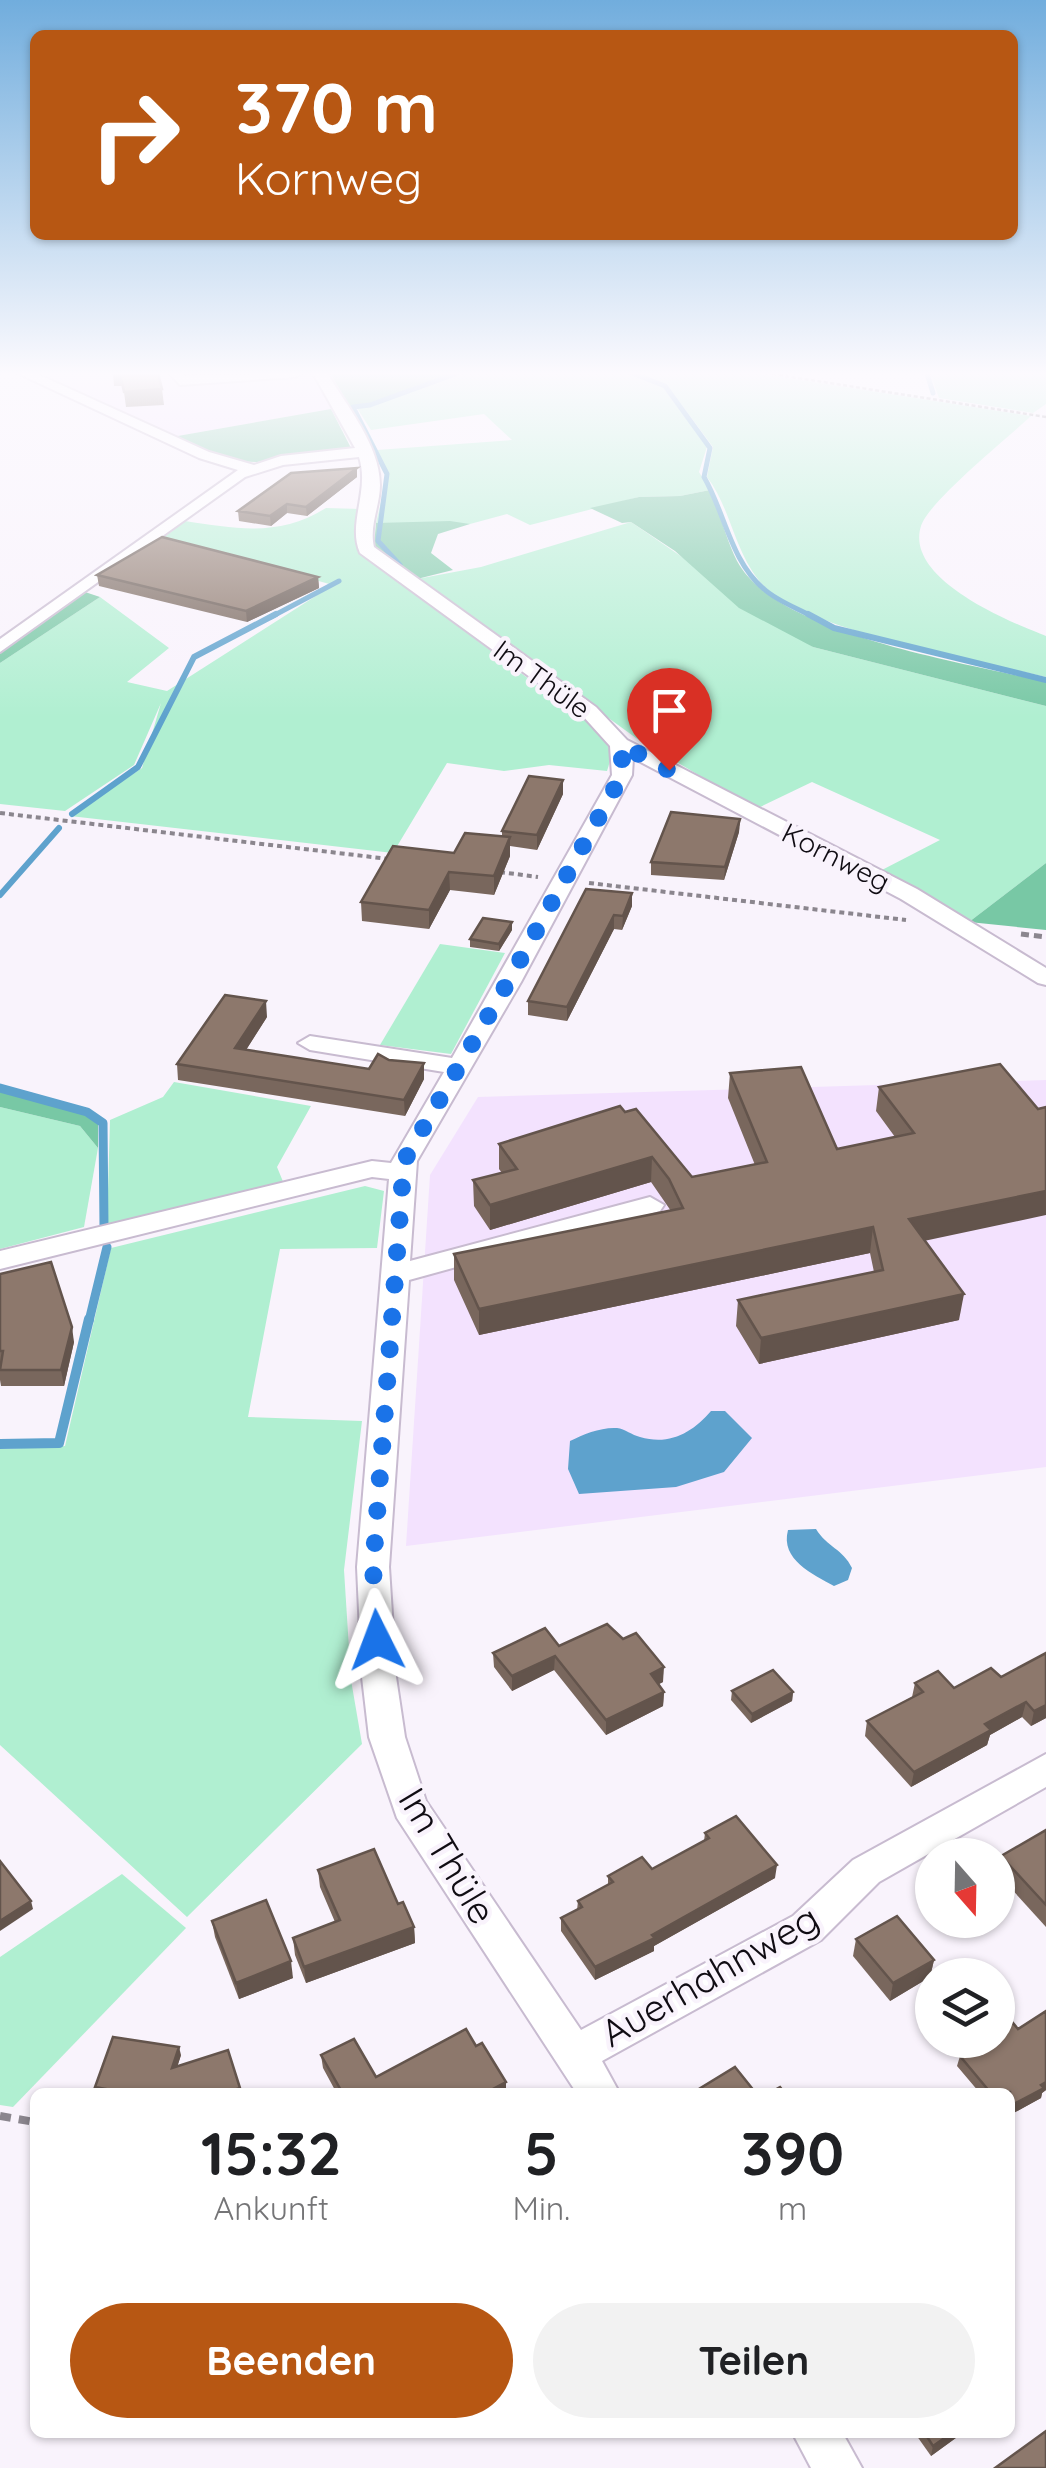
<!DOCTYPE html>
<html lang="de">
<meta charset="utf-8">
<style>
body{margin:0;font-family:Quicksand,sans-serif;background:#f2f2f2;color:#202124;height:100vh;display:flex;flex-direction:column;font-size:38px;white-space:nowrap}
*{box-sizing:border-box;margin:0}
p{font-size:32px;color:#757577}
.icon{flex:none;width:55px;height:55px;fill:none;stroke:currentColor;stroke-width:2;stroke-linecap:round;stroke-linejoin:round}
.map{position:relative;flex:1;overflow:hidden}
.side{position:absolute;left:30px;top:2088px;width:985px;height:350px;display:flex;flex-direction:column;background:#fff;border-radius:15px;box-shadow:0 2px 8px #0004}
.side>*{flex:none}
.banner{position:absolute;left:30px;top:30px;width:988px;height:210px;border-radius:15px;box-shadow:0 2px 8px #0004;background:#b75713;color:#fff;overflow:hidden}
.needle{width:65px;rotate:160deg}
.buttons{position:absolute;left:915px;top:1838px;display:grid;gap:20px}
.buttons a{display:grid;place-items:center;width:100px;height:100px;border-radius:50%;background:#fff;box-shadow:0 2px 8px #0004;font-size:50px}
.pin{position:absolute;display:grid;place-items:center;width:85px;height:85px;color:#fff;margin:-102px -42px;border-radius:50% 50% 50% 0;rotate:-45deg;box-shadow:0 0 10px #0007}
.pin .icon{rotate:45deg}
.me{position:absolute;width:110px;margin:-55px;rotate:357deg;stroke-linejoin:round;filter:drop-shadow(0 0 8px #0008)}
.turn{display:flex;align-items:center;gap:35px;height:210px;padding:0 40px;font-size:45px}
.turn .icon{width:130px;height:130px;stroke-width:2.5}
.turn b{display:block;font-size:70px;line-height:85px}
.eta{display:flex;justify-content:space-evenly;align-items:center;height:170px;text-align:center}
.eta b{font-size:60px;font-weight:700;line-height:70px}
.action{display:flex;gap:20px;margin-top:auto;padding:20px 40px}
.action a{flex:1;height:115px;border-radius:60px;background:#b75713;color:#fff;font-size:40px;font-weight:700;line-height:115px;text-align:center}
.action a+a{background:#f2f2f2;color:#202124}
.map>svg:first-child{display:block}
</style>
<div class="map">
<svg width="1046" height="2468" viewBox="0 0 1046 2468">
<rect width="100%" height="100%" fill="#f9f3fc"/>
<g fill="#f3e2fe">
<polygon points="36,373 313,373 331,409 172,437"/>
<polygon points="1046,1080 1046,1467 406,1546 430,1175 478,1097"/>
</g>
<g fill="#b0efd1">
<polygon points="465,373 629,373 662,386 707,447 699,472 710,490 680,496 639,497 530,525 507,514 470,524 376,523 387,477 377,450 512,440 484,414 371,430 357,408"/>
<path d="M637,373H755L1031,416C1009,437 929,501 921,526C904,579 1010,622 1046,636V677C980,661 806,631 763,585C734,553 732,510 707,477L713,447L667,385Z"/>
<polygon points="930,373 1046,373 1046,404 1033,413 939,398"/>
<path d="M326,508L361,509L354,531L362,555L591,725C606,740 615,749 607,771L549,765L504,771L447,763L393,853L70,816L142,768L161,703L134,765L65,811L0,804V663L100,597L169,648L127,682L167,691L333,585L163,538L185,521C238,529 279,537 326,508Z"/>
<polygon points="631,522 813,647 1046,706 1046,863 969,922 880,871 940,840 812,782 756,809 636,738 417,579 481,567"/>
<polygon points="440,944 505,953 451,1054 380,1045"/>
<polygon points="174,1082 311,1106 277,1167 284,1184 107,1226 110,1120 163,1097"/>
<polygon points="0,1107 80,1126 98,1148 84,1227 0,1249"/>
<polygon points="365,1186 384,1191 377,1248 280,1249 248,1417 362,1421 344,1570 351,1680 362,1744 187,1917 0,1745 0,1449 65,1446 111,1248"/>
<polygon points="122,1874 186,1928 13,2107 0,2105 0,1957"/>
</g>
<g fill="#78c8a5">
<polygon points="330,373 454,373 374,403 350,407"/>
<polygon points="331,409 351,448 257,462 228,461 172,437"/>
<path d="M710,490C720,513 726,539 737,561C776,635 969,663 1046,682V706L813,647L739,608L675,551L631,522L622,523L590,508L639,497L680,496Z"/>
<polygon points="450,521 470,524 438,534 431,553 453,570 417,579 374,546 376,523"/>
<polygon points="85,592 100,597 0,663 0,652"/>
<polygon points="1046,863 1046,930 969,922"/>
<polygon points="0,1091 84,1113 98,1124 98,1148 80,1126 0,1107"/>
</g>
<g fill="#5ea2cd">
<path d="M711,1411H725L752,1438L724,1472L676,1487L579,1494L568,1469L570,1441C584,1434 601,1427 617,1428C625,1429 632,1435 640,1437C670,1446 693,1432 711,1411Z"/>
<path d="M816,1529C827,1547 843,1549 852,1568L848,1580L834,1586C813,1574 780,1560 788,1530Z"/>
</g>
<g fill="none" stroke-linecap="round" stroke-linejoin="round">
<g stroke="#5ea2cd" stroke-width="5">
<path d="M632,373L665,386L710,448L704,477C725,513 731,562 764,589C777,601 797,608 813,617"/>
<polyline points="927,373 933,393"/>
<polyline points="400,565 378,541 387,474 353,407 370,405 458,373"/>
<polyline points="271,617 339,581"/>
</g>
<g stroke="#5ea2cd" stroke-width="6">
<polyline points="808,614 834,628 1046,680"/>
<polyline points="72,814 138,767 194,657 276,614"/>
<polyline points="0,895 59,828"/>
</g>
<g stroke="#5ea2cd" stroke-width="9">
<polyline points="0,1088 87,1112 103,1123 104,1227"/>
<polyline points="89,1321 107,1247"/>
</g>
<polyline stroke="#5ea2cd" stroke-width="10" points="0,1444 59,1443 89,1319"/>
<defs>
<g id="minor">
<path d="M17,373H35L209,452L254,465L281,456L355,448L313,373H327C346,405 380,445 380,485C380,506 369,525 374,547L596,707L627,740L917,889L1046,968V985L1038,983L901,899L633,758L632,775L521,982L417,1161L410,1261L650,1197L664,1205L660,1211L409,1280L389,1567L396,1677L405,1737L426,1801L581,2030L793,1916L853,1860L1046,1754V1787L879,1882L821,1940L602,2061L619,2092H576L397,1818L369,1737L362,1677L357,1567L389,1179L372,1177L0,1269V1251L372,1161L391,1163L444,1072L310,1050L298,1043L310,1036L452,1058L612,775L610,746L582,715L360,553C347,523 370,491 359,457L283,465L245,477L0,652V639L238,470L199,458Z"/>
<polygon points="169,373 183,373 185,376 302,373 295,377 180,385"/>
<polygon points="792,2432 842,2432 862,2468 811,2468"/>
</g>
</defs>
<use href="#minor" stroke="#c8bbd0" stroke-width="4"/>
<polyline stroke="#8b868e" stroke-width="2.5" stroke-dasharray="4 2.5" stroke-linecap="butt" points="766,373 1046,417"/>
<g stroke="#8b868e" stroke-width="4" stroke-dasharray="5 4" stroke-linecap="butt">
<polyline points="0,813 389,859"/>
<polyline points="500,872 538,877"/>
<polyline points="589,883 906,920"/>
</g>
<polyline stroke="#8b868e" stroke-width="5" stroke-dasharray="8 5" stroke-linecap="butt" points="1021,934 1046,937"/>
<polyline stroke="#8b868e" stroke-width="8" stroke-dasharray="11 8" stroke-linecap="butt" points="0,2116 35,2122"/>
<use href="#minor" fill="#fff" fill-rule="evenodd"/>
</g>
<g fill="#79675d">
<polygon points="357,468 357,477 307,516 287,513 271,526 239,521 238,511"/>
<polygon points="97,575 318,577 319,588 247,622 99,586"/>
<polygon points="563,780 563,794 537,850 510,846 510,856 494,895 450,890 429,929 362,921 361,902 454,853 502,836 502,831"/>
<polygon points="740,819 739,832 724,880 651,875 651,862"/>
<polygon points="632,893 632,906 622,930 614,929 567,1021 528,1015 528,1001"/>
<polygon points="512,930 499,951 470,947 470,939"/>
<polygon points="267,1017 246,1050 369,1069 389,1060 424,1063 424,1079 405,1116 178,1080 177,1064"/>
<polygon points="1000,1064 924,1241 959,1320 759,1364 736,1326 738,1300 874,1272 870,1253 479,1335 454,1280 454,1254 671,1211 651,1182 490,1230 474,1206 473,1180 502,1173 499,1169 499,1144 625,1112 692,1177 755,1165 728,1098 730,1073 837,1149 895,1137 876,1111 879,1087"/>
<polygon points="0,1274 74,1342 64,1386 1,1386 0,1380"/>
<polygon points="559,1646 663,1682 658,1684 664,1692 663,1706 606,1735 554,1670 512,1691 494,1667 493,1653"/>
<polygon points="1046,1653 1046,1718 1031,1726 1022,1717 990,1735 987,1745 911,1787 865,1736 867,1721 912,1697 915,1683 954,1688 1001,1677"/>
<polygon points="732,1691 793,1692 792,1701 751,1723 731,1700"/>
<polygon points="1046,1830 1046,1927 998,1874 1001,1856"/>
<polygon points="705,1833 775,1878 654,1946 654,1951 595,1980 561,1931 561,1918 577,1910 578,1901 608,1885 608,1876 652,1869 704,1841"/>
<polygon points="318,1870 398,1904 414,1927 415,1943 306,1983 295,1955 293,1938 335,1922 320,1887"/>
<polygon points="212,1921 293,1978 239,1999 215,1937"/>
<polygon points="856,1939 934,1960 930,1977 890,2001 853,1956"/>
<polygon points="1046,2011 1046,2090 1042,2093 1041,2098 1010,2115 1010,2092 979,2092 957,2066 960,2056 1018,2029"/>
<polygon points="181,2055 177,2067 241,2092 96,2092 95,2087"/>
<polygon points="321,2055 376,2077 506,2092 336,2092 323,2068"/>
<polygon points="914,2432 964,2432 931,2456"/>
</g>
<g fill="#63544c">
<polygon points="113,373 120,373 122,386 114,386"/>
<polygon points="162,389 164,405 126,407 124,392"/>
<polygon points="357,468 357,477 307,516 306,507"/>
<polygon points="287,504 287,513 271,526 270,516"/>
<polygon points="318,577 319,588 247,622 246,611"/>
<polygon points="563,780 563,794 537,850 537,835"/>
<polygon points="740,819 739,832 724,880 725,867"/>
<polygon points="510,837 510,856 494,895 494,876"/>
<polygon points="449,872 450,890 429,929 429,910"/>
<polygon points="632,893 632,906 622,930 623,916"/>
<polygon points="614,915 614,929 567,1021 567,1007"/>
<polygon points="512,922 512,930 499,951 499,944"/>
<polygon points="266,1001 267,1017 237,1064 235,1048"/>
<polygon points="424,1063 424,1079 405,1116 404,1100"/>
<polygon points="652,1157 651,1182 490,1230 490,1205"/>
<polygon points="1046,1191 1046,1215 905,1245 909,1219"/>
<polygon points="873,1227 870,1253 479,1335 479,1309"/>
<polygon points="964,1294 959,1320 759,1364 761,1338"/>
<polygon points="72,1327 74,1342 64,1386 61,1370"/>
<polygon points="555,1656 554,1670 512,1691 512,1676"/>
<polygon points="664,1667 663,1682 650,1689 651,1674"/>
<polygon points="664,1692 663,1706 606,1735 606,1720"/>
<polygon points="793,1692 792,1701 751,1723 752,1714"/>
<polygon points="1026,1702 1022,1717 990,1735 987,1745 911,1787 914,1772 985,1724"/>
<polygon points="1046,1705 1046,1718 1031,1726 1034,1711"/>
<polygon points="777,1865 775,1878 654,1946 654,1951 595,1980 595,1967"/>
<polygon points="31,1901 33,1909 0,1931 0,1921"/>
<polygon points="414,1927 415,1943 306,1983 304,1967"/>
<polygon points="934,1960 930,1977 890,2001 893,1983"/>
<polygon points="291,1961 293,1978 239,1999 236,1983"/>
<polygon points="179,2047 181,2055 174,2077 172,2068"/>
<polygon points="506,2082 506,2092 487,2092"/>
<polygon points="1046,2082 1046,2090 1042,2093 1041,2098 1010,2115 1010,2106"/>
<polygon points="953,2432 964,2432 931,2456 933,2446"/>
</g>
<g fill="#8d786c" stroke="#63544c" stroke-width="2.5">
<polygon points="120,373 158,373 162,389 124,392"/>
<polygon points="357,468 306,507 287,504 270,516 238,511 291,473"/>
<polygon points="162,537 318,577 246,611 97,575"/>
<polygon points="529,776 563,780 537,835 502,831"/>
<polygon points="671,812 740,819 725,867 651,862"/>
<polygon points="465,833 510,837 494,876 449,872 429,910 361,902 393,846 454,853"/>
<polygon points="586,889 632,893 623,916 614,915 567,1007 528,1001"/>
<polygon points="483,918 512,922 499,944 470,939"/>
<polygon points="225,995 266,1001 235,1048 369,1069 378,1054 389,1060 424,1063 404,1100 177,1064"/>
<polygon points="1000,1064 1038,1109 1046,1107 1046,1191 909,1219 964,1294 761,1338 738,1300 883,1270 873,1227 479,1309 454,1254 683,1208 669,1179 652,1157 490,1205 473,1180 517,1169 499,1144 620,1106 625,1112 636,1109 692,1177 767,1162 730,1073 801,1067 837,1149 914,1133 879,1087"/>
<polygon points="51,1262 72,1327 61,1370 0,1370 3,1351 0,1351 0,1274"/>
<polygon points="607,1624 623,1639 636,1633 664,1667 651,1674 664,1692 606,1720 555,1656 512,1676 493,1653 545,1628 559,1646"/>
<polygon points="1046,1653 1046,1705 1034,1711 1026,1702 985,1724 991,1730 914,1772 867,1721 923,1692 915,1683 938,1671 954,1688 991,1668 1001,1677"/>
<polygon points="773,1670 793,1692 752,1714 732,1691"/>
<polygon points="736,1816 777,1865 652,1935 655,1938 595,1967 561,1918 582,1907 578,1901 613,1882 608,1876 642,1857 652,1869 709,1838 705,1833"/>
<polygon points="1046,1830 1046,1905 1001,1856"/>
<polygon points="374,1849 398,1904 403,1902 414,1927 304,1967 293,1938 340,1920 318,1870"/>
<polygon points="0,1861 31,1901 0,1921"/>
<polygon points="266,1900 291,1961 236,1983 212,1921"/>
<polygon points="897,1916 934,1960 893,1983 856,1939"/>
<polygon points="1046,2011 1046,2082 1041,2085 1044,2088 1010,2106 1010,2092 990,2092 960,2056 985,2040 998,2040 998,2033 1013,2023 1018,2029"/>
<polygon points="466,2029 476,2046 482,2043 506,2082 487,2092 342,2092 321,2055 354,2039 376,2077"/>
<polygon points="113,2037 179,2047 172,2068 228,2050 240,2088 228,2092 122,2092 95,2087"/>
<polygon points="735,2067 755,2092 694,2092"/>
<polygon points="780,2087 784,2092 771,2092"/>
<polygon points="1046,2431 1046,2468 995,2468"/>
<polygon points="924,2432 953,2432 933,2446"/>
</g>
<linearGradient id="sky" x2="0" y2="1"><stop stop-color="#71addd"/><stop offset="0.52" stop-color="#fcfafe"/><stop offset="1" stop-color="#fcfafe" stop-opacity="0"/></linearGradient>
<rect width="1046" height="718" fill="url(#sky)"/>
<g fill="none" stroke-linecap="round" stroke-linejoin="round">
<polyline stroke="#1a73e8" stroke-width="18" stroke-dasharray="0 32.4" points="377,1640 373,1567 404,1161 508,982 622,775 622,745 669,770"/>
</g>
<g text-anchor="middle" stroke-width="9" stroke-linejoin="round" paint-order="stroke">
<g font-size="28" fill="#100c13" stroke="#f9f3fc">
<text transform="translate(542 679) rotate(36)" y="10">Im Thüle</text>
<text transform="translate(836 857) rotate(27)" y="10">Kornweg</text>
</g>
<g font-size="38" fill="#100c13" stroke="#f9f3fc">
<text transform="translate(447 1856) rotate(59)" y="13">Im Thüle</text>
<text transform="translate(710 1976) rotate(-30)" y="13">Auerhahnweg</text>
</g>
</g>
</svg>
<div class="buttons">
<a><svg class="needle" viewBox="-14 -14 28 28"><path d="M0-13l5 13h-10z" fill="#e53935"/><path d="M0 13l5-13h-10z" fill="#757577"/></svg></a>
<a><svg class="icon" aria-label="layers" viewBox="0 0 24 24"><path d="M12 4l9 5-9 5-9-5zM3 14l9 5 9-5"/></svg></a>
</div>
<div class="pin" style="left:669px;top:770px;background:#d93025"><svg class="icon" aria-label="arrive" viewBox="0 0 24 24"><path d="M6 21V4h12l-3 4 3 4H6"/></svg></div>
<svg class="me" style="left:377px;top:1640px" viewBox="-20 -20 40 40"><path d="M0-17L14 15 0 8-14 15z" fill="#1a73e8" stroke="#fff" stroke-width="4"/></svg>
<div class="banner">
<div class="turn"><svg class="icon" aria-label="right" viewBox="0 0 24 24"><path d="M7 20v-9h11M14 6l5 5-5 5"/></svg><div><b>370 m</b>Kornweg</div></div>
</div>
<section class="side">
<div class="eta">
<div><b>15:32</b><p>Ankunft</p></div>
<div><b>5</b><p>Min.</p></div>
<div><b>390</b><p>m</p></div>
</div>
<div class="action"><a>Beenden</a><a>Teilen</a></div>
</section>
</div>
